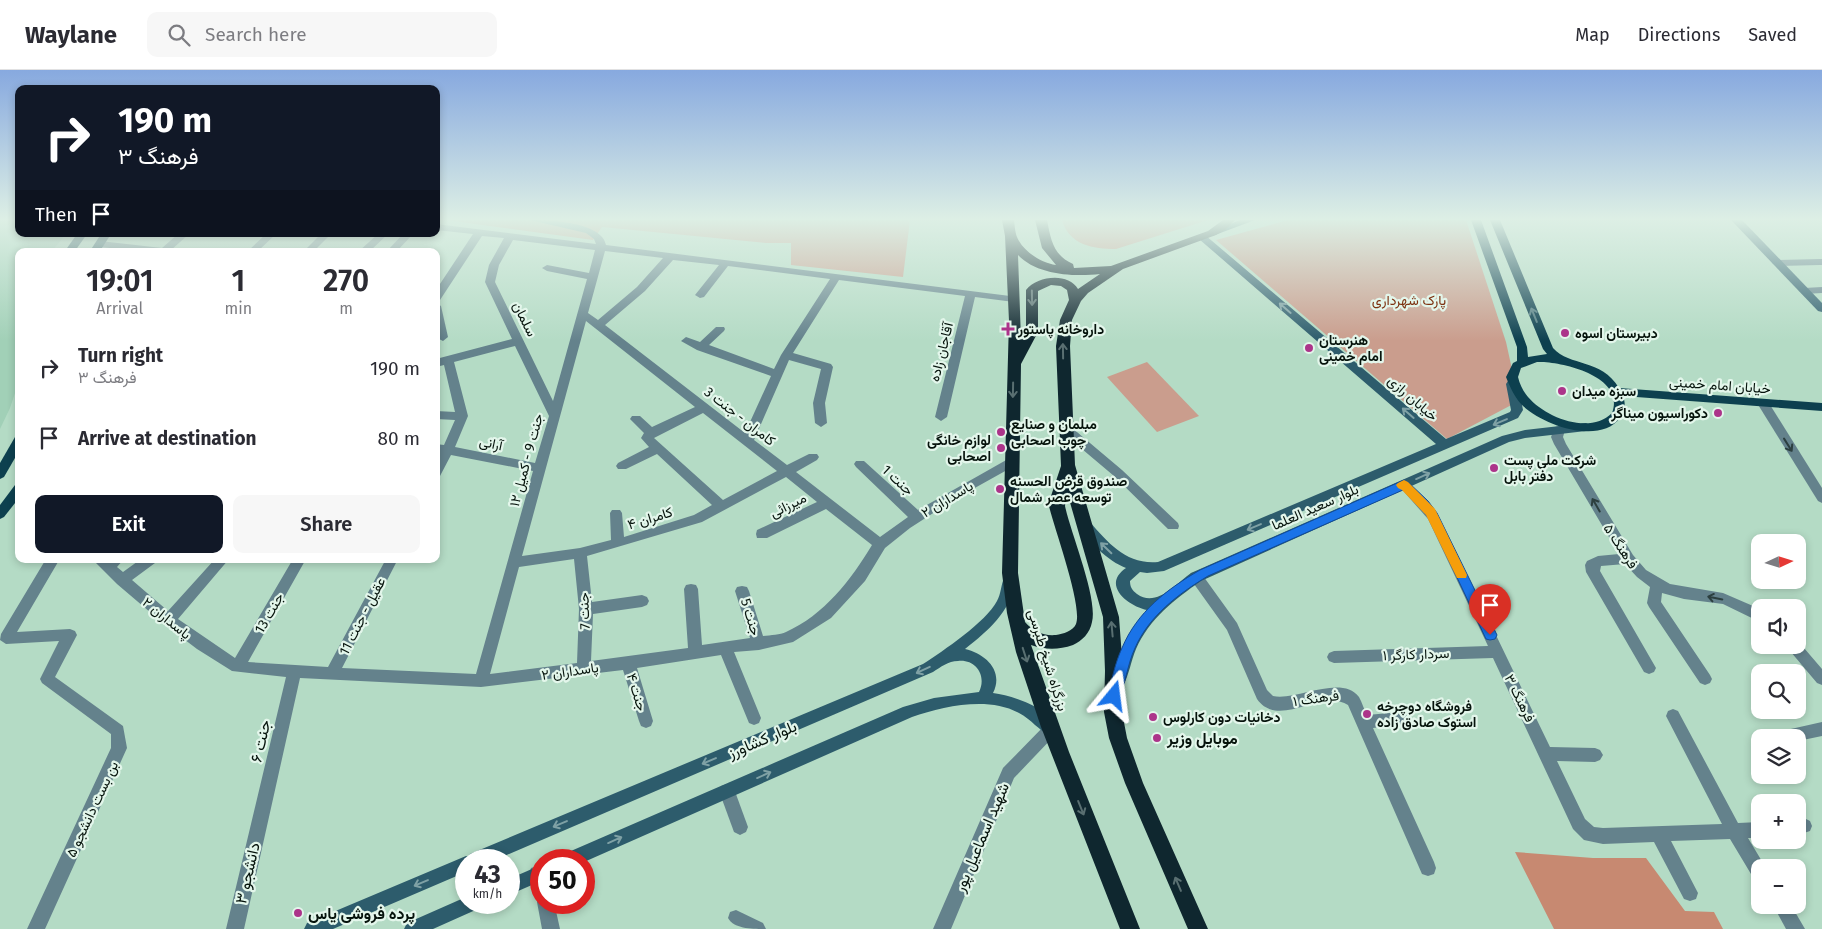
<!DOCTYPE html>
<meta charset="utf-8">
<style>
body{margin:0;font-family:"Fira Sans",Vazirmatn,sans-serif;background:#f7f7f7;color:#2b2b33;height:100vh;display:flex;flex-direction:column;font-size:19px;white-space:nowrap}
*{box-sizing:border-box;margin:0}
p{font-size:16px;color:#7c7c81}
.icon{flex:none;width:28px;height:28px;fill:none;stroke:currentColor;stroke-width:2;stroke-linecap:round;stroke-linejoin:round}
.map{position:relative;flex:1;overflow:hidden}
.drawer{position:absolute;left:15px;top:178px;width:425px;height:315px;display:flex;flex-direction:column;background:#fff;border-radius:10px;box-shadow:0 2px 8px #0003}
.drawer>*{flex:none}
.guide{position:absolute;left:15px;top:15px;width:425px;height:152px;border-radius:10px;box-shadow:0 2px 8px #0003;background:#111827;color:#fff;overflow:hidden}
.needle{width:32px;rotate:86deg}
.controls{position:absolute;left:1751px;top:464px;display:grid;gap:10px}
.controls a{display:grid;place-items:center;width:55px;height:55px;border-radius:10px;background:#fff;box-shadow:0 2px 8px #0003;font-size:25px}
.speed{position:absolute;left:455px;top:779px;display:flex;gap:10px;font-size:25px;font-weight:700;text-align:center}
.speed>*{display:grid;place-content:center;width:65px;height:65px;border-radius:50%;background:#fff;box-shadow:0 2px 8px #0003;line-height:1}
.speed small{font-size:12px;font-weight:400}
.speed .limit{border:8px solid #d22;background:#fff;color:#111}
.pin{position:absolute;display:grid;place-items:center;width:42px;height:42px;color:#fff;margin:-51px -21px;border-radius:50% 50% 50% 0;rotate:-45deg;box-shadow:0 0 5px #0007}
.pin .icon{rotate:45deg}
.me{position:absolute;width:55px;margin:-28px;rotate:16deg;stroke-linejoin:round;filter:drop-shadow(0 0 4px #0008)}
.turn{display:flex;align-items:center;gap:18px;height:105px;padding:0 20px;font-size:22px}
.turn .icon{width:65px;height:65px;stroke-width:2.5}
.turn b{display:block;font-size:35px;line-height:42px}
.then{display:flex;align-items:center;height:48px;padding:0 20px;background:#0003;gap:10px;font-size:19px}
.eta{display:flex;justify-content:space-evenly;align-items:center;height:85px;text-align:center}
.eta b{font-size:30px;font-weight:600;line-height:35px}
.primary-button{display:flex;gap:10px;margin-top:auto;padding:10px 20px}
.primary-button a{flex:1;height:58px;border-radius:10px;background:#111827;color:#fff;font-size:20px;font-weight:600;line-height:58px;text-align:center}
.primary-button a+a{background:#f7f7f7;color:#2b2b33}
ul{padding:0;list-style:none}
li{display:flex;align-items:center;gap:15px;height:70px;padding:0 20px}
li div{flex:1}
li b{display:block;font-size:19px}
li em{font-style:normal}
header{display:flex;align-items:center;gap:30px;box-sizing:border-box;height:70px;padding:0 25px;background:#fff;border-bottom:1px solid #e1e1e2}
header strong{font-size:24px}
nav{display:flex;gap:28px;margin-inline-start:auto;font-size:18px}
.search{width:350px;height:45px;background:#f7f7f7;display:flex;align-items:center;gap:12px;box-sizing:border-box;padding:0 18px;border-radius:10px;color:#7c7c81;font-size:19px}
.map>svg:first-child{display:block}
</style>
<header>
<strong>Waylane</strong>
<div class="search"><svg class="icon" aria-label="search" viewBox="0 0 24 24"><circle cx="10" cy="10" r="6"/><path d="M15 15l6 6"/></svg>Search here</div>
<nav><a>Map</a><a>Directions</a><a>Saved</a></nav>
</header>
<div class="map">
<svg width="1822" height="859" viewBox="0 0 1822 859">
<rect width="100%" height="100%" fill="#b4dbc5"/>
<polygon fill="#a1d0b7" points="0,150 19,150 19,164 66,164 52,181 19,181 19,311 10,338 0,359"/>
<g fill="#ca9d8d">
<polygon points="446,150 910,150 903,207 791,195 791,173 766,173 602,157 593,170"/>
<path d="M1062,150H1208L1116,179C1093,179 1069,175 1062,150Z"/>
<polygon points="1288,150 1466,150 1506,272 1519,331 1447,369 1216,170"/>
<polygon points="1147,292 1199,346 1157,362 1107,307"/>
</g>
<polygon fill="#c78971" points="1515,782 1593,788 1646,788 1685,841 1714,842 1723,859 1554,859"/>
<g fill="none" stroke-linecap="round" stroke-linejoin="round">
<g fill="#64828c" fill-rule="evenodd">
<path d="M530,150C550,150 602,152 606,175L1018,227L1019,229L1018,231L1014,232L975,227L947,347L941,351L935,347L965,226L839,210L793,283L831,294L833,297L825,333L827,353L821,357L815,353L813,333L821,299L789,290L754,370L787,395L809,384H817L819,387L817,390L796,402L880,467L908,447L856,397L854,394L856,391H864L918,440L1008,389L1012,388L1018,392L1016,395L955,429L910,458L885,478L865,511L831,548L793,572L759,580L734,582L761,648L759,653L754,655L749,653L721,585L637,598L653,651L651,656L646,658L641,656L639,651L623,600L481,617L300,608L244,859H226L286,607L232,601L197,579L164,554L117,514L92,489H124L117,497L123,502L141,489H156L155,493L132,510L168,541L215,489H229L178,549L235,588L293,489H306L248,592L328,597L386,489H398L342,598L476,604L533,401L451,385L440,406L436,407V391L440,383L436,382V374L444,375L455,350L436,349V341L455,342L444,295L436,297V289L512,269L485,212L489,195L504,168L482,166L440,230L436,231V220L473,164L436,160V154L596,174L594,169L586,163ZM513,170L595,180L589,203L547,195L542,198L547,201L587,209L553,331L495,212L499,195ZM605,181L663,188L637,217L598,250L588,243ZM673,190L719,195L695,225L700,228L704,227L728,196L830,209L781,285L774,299L709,275L724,261L725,259L724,257H716L700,272L686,267L681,271L697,280L771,306L745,363L605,255L645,221ZM586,251L695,337L652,357L640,346H632L630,349L644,363L641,368L649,377L618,393L616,396L618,399H626L657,384L712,435L694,445L624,467L622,443L620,440H612L610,443L611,470L580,478L522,486ZM515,276L549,346L535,393L455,377L468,346L454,292ZM703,343L777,401L723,430L654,368ZM786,407L817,432L757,460L756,464L757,468H767L826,439L872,475C851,510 824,545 786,562C780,565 771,565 763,566L749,521L747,517L742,516L737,517L735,521L750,568L702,575L698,519L696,515L691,514L686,515L684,519L688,578L591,591L593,544L642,537L647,535L649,531L647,527L642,525L592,532L587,486L702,452ZM574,489L579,539L577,593L490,604L519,497Z"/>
<polygon points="178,164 189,164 170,181 138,181 100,177 95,174 100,171 162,178"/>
<polygon points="266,164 276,164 258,181 248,181"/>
<polygon points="321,164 331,164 314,181 304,181"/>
<polygon points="378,164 388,164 370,181 359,181"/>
<polygon points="403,164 413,164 397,181 387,181"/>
<polygon points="1820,189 1822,189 1822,195 1820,195 1777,196 1772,193 1777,190"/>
<polygon points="1822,217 1822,223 1804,224 1799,221 1804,218"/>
<polygon points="436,233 441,236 448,267 443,271 439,269 436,261"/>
<polygon points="1763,329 1767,330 1822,418 1822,433 1818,431 1757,333"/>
<polygon points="1067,356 1071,357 1122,400 1178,453 1179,456 1178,459 1168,459 1114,406 1063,363 1061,360"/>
<polygon points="1559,356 1565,360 1563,367 1566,374 1633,485 1646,500 1670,514 1723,523 1760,539 1760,552 1723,534 1684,529 1662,523 1661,532 1710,605 1712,609 1710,613 1705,615 1700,613 1649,537 1647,533 1650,517 1637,507 1625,494 1601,496 1600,501 1656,598 1654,602 1649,604 1644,602 1586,502 1585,495 1587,491 1598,486 1619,484 1554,374 1551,367 1555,357"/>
<polygon points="1404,410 1408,412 1428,431 1437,443 1550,677 1595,678 1600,680 1603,685 1600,690 1595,692 1557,691 1585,749 1594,757 1603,758 1722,754 1666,646 1668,641 1673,639 1678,641 1738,753 1760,752 1760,768 1748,768 1766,798 1760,798 1760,811 1754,809 1730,769 1671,771 1698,823 1696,829 1690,831 1684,829 1654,772 1603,774 1584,770 1573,759 1493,588 1334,593 1329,591 1327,587 1329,583 1334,581 1488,576 1428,449 1398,415 1400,412"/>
<polygon points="46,489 56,489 58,492 17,562 70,559 75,561 77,565 55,607 123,656 127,678 45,859 27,859 111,678 111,664 42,613 40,609 59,571 6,574 0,570 1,564"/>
<path d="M1196,502L1201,503L1237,553L1267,620L1273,626C1297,631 1341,604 1359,627C1362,632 1364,640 1367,645L1401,642L1406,644L1408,649L1406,654L1373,658L1434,792L1436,798L1434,804L1428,806L1422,804L1348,635C1321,618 1279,660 1257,629L1227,560L1189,507L1191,503Z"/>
<polygon points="1798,571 1822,599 1822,615 1817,613 1785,575 1798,575"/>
<polygon points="1051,652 1056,654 1058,659 1056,664 1014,708 951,859 933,859 1003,698 1046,654"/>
<polygon points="1822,652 1822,666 1798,671 1798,668 1775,668 1777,663 1782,661"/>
<polygon points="727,714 733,716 748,757 746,762 740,765 734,762 719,721 721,716"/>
<polygon points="1804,748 1810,751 1812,756 1810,761 1798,765 1798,749"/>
<polygon points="537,796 541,798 541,832 554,832 560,859 542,859 537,832 539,827 535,826 529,804 531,798"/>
<polygon points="1773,835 1791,835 1805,859 1786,859"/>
<path d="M736,840L763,853L766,859C752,859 734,859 728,848L730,842Z"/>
</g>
<g fill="#2d5c6c" fill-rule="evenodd">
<polygon points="1731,150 1742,150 1822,233 1822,242 1818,241"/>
<path d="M1202,164L1205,165L1446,369L1510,342L1511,340L1506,314L1508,311H1516L1518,314L1523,340L1518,348L1164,501L1147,503L1140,502L1130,511C1130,517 1132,520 1137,524C1156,538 1176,514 1191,503L1502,366L1525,360L1586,353L1592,357L1586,361L1525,368L1509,372L1201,511C1175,529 1149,549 1136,579C1131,591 1129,605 1123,616L1118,618L1113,616L1111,612C1119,586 1128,561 1147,540C1128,536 1101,515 1126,498C1108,491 1088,472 1079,455L1080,452H1090C1108,473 1127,495 1158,492L1436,374L1199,169L1197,167Z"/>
<path d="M1009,507L1014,508L1016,512C1008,544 990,559 965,579C986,584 1004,601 993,623C1015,626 1049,638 1058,659L1056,664L1051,666C1039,661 1031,649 1019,643C989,626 943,636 912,647L584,792V790H562L564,784L903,637L934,628L979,622C987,606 976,589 958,591C948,591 941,597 933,602L495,790H466V802L333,859H304L307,853L466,786L469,787L470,784L923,594C943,581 986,552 997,531C1001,524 1001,515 1004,508Z"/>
<polygon points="541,795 541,811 509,825 509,809"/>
<polygon points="466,827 466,832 482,832 480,838 433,859 404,859 407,853"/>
</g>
<g fill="#0d404f" fill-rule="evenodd">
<polygon points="1240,150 1255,150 1215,165 1212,166 1207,163"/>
<path d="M1471,150H1481L1527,277L1528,287L1547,284L1543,279L1490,150H1500L1553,278C1570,297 1601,288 1619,318L1822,333V341L1623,326C1626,334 1625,342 1620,348C1599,376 1540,354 1521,334C1514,326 1510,317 1506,307L1513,293L1517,291V277ZM1537,292C1561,291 1626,306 1612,343C1590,365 1546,348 1528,327C1523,321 1520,315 1518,307L1521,298Z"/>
<polygon points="77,164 87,164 75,181 65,181"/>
<polygon points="101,164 111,164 100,181 90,181"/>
<polygon points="19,366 19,381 4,407 0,409 0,393 15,367"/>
<polygon points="19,413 19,428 4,447 0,449 0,435 15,415"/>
</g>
<path fill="#0f272f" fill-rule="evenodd" d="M1002,150H1014C1015,157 1015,165 1019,171C1026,183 1042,193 1056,195L1042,178L1035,150H1047C1051,170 1053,185 1073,194L1074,198L1111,196L1208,161L1223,150H1235L1225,160L1216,165L1123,199L1088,223L1081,231L1072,250L1070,276L1075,395L1119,547L1123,601L1122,642L1127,668L1143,713L1208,859H1188L1125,713L1109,668L1104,642L1105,601L1103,547L1067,422L1065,436C1071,464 1098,528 1092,552C1090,563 1082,571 1073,575C1058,580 1046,580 1031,575L1069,682L1140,859H1120L1041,657L1016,582L1007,543L1002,503L1009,251L1005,166ZM1018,185C1037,205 1074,207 1100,204L1078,219C1068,202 1037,206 1026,220V262L1021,270ZM1051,215L1061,216L1067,220L1069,230L1060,250L1056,276L1061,396L1050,429L1049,436C1054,458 1083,536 1076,554C1073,561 1063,564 1056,565C1043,566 1034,562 1025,552L1018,503L1021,294L1038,262V221Z"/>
</g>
<defs><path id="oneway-shaft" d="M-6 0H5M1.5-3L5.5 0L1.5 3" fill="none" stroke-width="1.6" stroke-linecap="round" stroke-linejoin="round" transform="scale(1.25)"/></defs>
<g stroke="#596f71">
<use href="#oneway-shaft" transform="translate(1032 228) rotate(89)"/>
<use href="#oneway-shaft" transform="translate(1063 281) rotate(-91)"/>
<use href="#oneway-shaft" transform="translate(1013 320) rotate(91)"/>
<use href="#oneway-shaft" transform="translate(1112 559) rotate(-95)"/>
<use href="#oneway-shaft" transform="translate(1025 585) rotate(72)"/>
<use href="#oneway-shaft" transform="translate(1081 738) rotate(68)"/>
<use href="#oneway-shaft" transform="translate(1178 814) rotate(-113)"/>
</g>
<g stroke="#7fa1a5">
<use href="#oneway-shaft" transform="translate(1285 238) rotate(-139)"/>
<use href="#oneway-shaft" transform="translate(1408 343) rotate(-139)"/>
<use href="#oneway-shaft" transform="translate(1500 352) rotate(157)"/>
<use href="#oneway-shaft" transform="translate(1423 406) rotate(-24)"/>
<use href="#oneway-shaft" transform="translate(1254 457) rotate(157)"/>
<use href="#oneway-shaft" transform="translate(1106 478) rotate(-136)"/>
<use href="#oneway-shaft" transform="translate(923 600) rotate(155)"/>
<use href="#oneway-shaft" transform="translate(709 691) rotate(157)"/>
<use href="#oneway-shaft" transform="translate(764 705) rotate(-24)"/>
<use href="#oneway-shaft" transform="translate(560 754) rotate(157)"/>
<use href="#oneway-shaft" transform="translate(615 770) rotate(-24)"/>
<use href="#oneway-shaft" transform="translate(421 813) rotate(157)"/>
</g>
<use stroke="#588086" href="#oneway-shaft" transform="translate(1534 245) rotate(-112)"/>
<g stroke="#2c3f3f">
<use href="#oneway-shaft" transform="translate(1788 375) rotate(58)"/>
<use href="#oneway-shaft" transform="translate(1596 435) rotate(-120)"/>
<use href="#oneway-shaft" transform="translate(1715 528) rotate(-169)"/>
</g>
<linearGradient id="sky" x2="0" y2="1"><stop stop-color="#87a9df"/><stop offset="0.55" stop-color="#ddefe5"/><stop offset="1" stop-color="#ddefe5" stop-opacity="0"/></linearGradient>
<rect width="1822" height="271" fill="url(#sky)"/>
<path fill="#1a73e8" stroke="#114b97" d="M1404,410L1408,412L1428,431L1437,443L1497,565L1495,569L1490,570L1486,569L1429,448L1420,437L1403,420L1208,506C1178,524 1149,546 1135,578C1127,595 1126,614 1118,630L1114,632L1109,630L1107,626C1112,610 1115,593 1122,578C1137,542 1167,519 1200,500Z"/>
<polygon fill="#f59e0b" points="1404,410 1408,412 1435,439 1467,505 1466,508 1457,508 1426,445 1402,420 1398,418 1396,415 1398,413"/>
<g fill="#ac348a" stroke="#e3f6eb" stroke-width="2">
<path d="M1005.5 251.5h5v5h5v5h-5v5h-5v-5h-5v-5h5z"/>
<circle cx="1565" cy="263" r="5"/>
<circle cx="1309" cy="278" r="5"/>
<circle cx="1562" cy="321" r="5"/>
<circle cx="1718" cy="343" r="5"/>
<circle cx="1001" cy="362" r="5"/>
<circle cx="1001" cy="378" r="5"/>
<circle cx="1494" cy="398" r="5"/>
<circle cx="1000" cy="419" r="5"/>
<circle cx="1367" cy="644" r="5"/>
<circle cx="1153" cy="647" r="5"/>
<circle cx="1157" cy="668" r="5"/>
<circle cx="298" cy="843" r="5"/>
</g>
<g text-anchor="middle" stroke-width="4.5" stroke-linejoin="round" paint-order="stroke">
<g font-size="14" fill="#7d3110" stroke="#e3f6eb">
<text x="1409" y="235">پارک شهرداری</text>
</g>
<g font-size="14" fill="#06130c" stroke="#e3f6eb">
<text transform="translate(525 249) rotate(64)" y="5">سلمان</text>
<text transform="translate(941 282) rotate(-76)" y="5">آقاجان زاده</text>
<text transform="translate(1720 315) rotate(4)" y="5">خیابان امام خمینی</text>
<text transform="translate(1413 328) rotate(41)" y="5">خیابان رازی</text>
<text transform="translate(740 346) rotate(38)" y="5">کامران - جنت 3</text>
<text transform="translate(491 373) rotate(12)" y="5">آرانی</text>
<text transform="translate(526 390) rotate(-75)" y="5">جنت 9 - کمیل ۱۲</text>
<text transform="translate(898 410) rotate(43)" y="5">جنت 1</text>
<text transform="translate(947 429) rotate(-31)" y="5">پاسداران ۲</text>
<text transform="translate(788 435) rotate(-26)" y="5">میرزائی</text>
<text transform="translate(1315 437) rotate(-24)" y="5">بلوار سعید العلما</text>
<text transform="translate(650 448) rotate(-17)" y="5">کامران ۴</text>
<text transform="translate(1621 476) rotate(57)" y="5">فرهنگ ۵</text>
<text transform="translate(584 541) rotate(-92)" y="5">جنت 7</text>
<text transform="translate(269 543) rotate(-60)" y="5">جنت 13</text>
<text transform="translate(362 546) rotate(-63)" y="5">عقیل - جنت 11</text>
<text transform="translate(751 547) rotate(73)" y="5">جنت 5</text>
<text transform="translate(167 548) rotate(39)" y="5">پاسداران ۲</text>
<text transform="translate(1416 584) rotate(-2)" y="5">سردار کارگر ۱</text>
<text transform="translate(1048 590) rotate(73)" y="5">بزرگراه شیخ طبرسی</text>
<text transform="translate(570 601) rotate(-8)" y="5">پاسداران ۲</text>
<text transform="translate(637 622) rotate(73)" y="5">جنت ۴</text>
<text transform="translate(1316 628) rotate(-8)" y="5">فرهنگ ۱</text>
<text transform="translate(1520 628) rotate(64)" y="5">فرهنگ ۳</text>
<text transform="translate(92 739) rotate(-65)" y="5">بن بست دانشجو ۵</text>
</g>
<g font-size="14" font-weight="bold" fill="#06130c" stroke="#e3f6eb" text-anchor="start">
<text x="1018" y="264">داروخانه پاستور</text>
<text x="1575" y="268">دبیرستان اسوه</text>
<text x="1319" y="275">هنرستان<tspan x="1319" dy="16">امام خمینی</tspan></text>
<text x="1572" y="326">سبزه میدان</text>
<text x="1708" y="348" text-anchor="end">دکوراسیون میناگر</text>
<text x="1011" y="359">مبلمان و صنایع<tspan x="1011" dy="16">چوب اصحابی</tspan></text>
<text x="991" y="375" text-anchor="end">لوازم خانگی<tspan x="991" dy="16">اصحابی</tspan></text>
<text x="1504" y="395">شرکت ملی پست<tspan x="1504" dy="16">دفتر بابل</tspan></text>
<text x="1010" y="416">صندوق قرض الحسنه<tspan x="1010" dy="16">توسعه عصر شمال</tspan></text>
<text x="1377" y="641">فروشگاه دوچرخه<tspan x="1377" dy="16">استوک صادق زاده</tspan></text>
<text x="1163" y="652">دخانیات دون کارلوس</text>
</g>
<g font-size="16" font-weight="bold" fill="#06130c" stroke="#e3f6eb" text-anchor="start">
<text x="1167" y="674">موبایل وزیر</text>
<text x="308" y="849">پرده فروشی یاس</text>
</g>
<g font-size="16" fill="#06130c" stroke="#e3f6eb">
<text transform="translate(762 669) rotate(-23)" y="6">بلوار کشاورز</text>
<text transform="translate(260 671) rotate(-77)" y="6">جنت ۶</text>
<text transform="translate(981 767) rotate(-67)" y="6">شهید اسماعیل پور</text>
<text transform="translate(247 803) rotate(-77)" y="6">دانشجو ۳</text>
</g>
</g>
</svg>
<div class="controls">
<a><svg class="needle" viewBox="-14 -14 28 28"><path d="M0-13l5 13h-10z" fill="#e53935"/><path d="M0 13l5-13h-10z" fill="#7c7c81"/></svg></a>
<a><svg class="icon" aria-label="sound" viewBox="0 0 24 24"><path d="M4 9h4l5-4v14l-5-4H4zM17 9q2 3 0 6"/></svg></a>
<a><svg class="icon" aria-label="search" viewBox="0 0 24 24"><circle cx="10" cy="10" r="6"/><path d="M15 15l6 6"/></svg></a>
<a><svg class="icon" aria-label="layers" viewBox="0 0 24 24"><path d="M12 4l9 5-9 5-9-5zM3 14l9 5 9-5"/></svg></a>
<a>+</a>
<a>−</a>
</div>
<div class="speed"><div>43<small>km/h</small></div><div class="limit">50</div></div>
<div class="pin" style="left:1490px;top:565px;background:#d93025"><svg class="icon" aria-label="arrive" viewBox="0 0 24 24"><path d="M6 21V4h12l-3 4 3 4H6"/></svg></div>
<svg class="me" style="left:1114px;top:626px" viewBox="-20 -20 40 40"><path d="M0-17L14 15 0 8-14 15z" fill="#1a73e8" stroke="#fff" stroke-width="4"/></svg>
<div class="guide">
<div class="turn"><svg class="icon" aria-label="right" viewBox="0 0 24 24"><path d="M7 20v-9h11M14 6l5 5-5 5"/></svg><div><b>190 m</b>فرهنگ ۳</div></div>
<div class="then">Then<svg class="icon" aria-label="arrive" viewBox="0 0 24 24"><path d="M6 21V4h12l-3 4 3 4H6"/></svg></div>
</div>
<section class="drawer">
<div class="eta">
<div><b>19:01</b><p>Arrival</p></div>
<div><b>1</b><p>min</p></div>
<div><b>270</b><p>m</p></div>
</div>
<ul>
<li><svg class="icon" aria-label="right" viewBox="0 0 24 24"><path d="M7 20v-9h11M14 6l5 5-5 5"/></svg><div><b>Turn right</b><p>فرهنگ ۳</p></div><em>190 m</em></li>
<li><svg class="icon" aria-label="arrive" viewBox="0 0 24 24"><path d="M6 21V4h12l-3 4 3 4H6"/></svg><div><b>Arrive at destination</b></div><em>80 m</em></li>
</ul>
<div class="primary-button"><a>Exit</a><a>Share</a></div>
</section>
</div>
